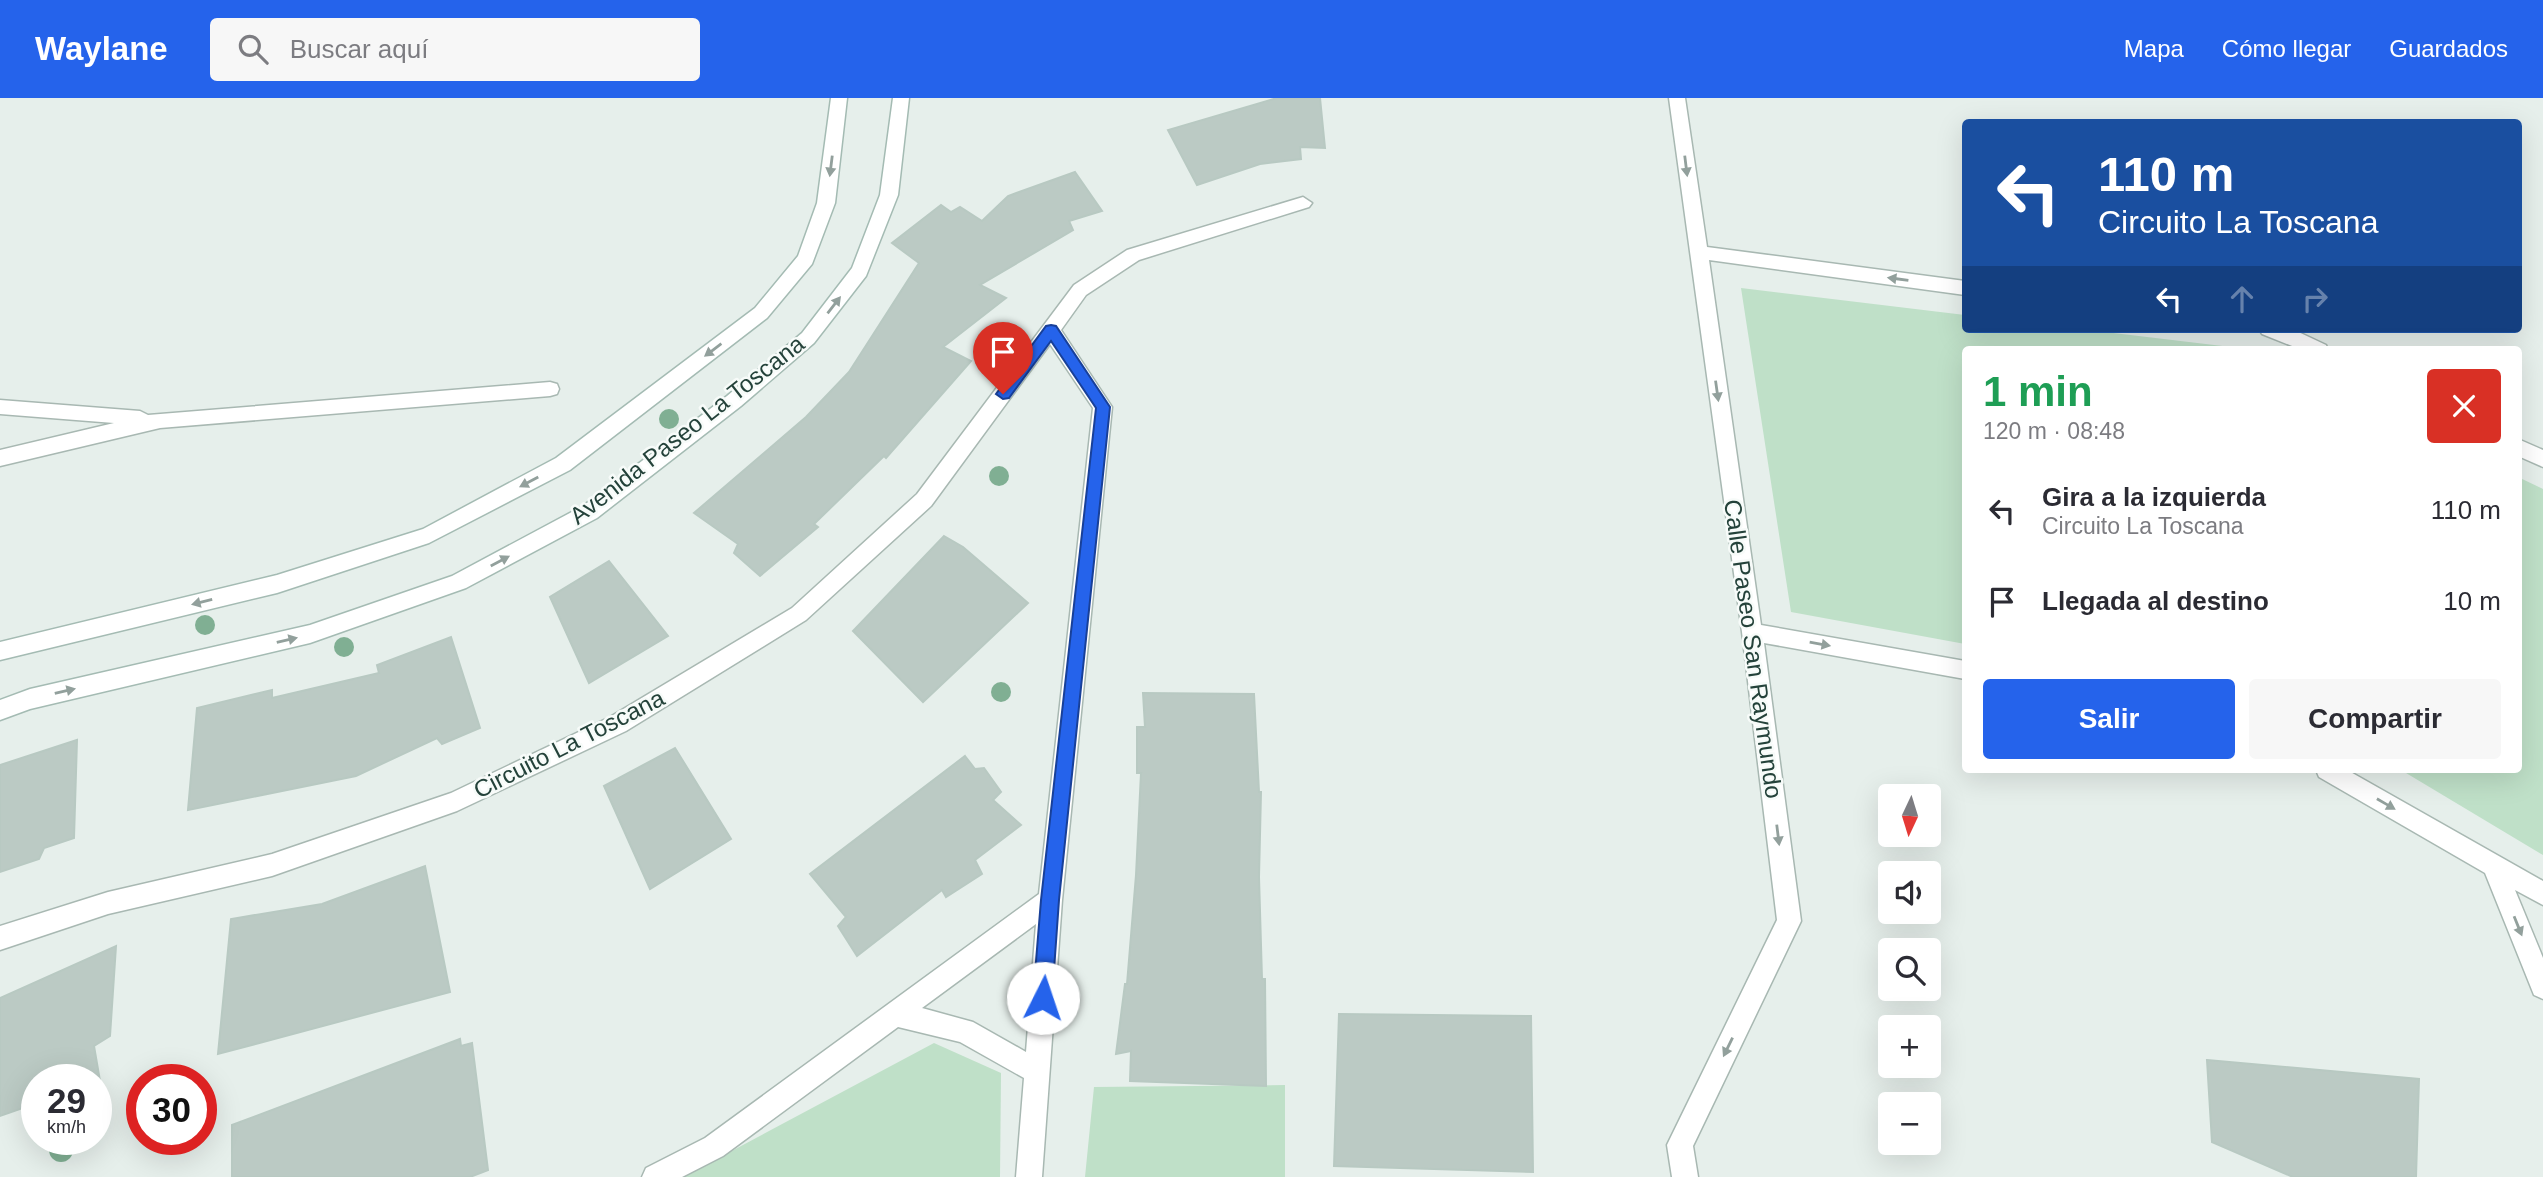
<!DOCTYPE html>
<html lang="es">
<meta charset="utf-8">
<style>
body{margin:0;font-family:Helvetica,sans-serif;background:#f7f7f7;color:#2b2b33;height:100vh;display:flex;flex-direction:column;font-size:26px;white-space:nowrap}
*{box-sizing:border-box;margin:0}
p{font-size:23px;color:#7c7c81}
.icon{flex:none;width:38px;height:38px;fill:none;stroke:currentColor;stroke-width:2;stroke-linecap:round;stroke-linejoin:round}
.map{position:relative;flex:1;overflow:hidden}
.drawer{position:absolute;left:1962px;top:248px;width:560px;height:427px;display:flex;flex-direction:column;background:#fff;border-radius:7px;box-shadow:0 7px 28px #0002}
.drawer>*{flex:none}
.hud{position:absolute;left:1962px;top:21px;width:560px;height:214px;border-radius:7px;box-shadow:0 7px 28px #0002;background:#1a4fa0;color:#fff;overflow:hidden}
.needle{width:46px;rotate:184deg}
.buttons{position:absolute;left:1878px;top:686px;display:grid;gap:14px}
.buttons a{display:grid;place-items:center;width:63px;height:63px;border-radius:7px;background:#fff;box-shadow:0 7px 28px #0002;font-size:35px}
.speed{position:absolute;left:21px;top:966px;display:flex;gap:14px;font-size:35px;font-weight:700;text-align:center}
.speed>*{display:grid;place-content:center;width:91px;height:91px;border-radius:50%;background:#fff;box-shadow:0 7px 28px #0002;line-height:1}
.speed small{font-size:18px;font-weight:400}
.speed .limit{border:10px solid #d22;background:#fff;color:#111}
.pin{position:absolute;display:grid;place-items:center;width:60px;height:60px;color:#fff;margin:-72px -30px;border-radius:50% 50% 50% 0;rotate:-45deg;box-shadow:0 0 7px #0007}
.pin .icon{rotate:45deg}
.me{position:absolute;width:77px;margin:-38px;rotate:4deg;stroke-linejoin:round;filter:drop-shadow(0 0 5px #0008)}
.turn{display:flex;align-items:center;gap:24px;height:147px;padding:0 21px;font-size:32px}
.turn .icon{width:91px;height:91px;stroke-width:2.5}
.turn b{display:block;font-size:49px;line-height:60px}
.lanes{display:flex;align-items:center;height:66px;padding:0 21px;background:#0003;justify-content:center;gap:35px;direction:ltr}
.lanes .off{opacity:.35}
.round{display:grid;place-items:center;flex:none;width:74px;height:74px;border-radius:7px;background:#f7f7f7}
.overview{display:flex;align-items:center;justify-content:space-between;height:119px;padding:0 21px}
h1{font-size:42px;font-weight:700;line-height:52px;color:#1e9e55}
.primary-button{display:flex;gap:14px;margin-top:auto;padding:14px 21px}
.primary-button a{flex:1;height:80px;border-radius:7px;background:#2563eb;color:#fff;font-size:28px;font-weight:700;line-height:80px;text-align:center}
.primary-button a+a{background:#f7f7f7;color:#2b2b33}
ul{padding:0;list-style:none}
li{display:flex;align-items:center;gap:21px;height:91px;padding:0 21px}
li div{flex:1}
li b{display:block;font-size:26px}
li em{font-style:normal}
header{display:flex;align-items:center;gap:42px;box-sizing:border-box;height:98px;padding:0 35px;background:#2563eb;color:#fff}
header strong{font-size:33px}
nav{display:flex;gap:38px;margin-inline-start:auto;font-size:24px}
.search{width:490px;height:63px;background:#f7f7f7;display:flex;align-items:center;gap:18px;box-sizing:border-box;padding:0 24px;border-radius:7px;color:#7c7c81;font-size:26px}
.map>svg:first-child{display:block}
</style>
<header>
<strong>Waylane</strong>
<div class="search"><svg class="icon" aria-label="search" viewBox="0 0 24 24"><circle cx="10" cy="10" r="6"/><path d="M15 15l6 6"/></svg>Buscar aquí</div>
<nav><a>Mapa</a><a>Cómo llegar</a><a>Guardados</a></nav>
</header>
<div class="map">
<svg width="2543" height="1079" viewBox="0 0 2543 1079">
<rect width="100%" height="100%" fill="#e6efeb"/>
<g fill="#bfe0c8">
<polygon points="1741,190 1965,217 1965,231 2080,231 2256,252 1965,252 1965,546 1791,514"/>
<polygon points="2518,379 2543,391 2543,757 2401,672 2518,672"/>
<polygon points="934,945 1001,975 1000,1079 683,1079"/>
<polygon points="1285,987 1285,1079 1085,1079 1094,989"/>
</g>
<g fill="#bbcac4" stroke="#b8c9c2" stroke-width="2">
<polygon points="1277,0 1320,0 1325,50 1300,49 1301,61 1260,66 1197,87 1168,32"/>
<polygon points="1075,74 1102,113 1069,123 1073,132 980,187 1006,200 943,249 971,263 886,360 884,358 814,426 818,429 760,478 734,455 738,446 694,415 806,319 849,274 919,165 892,145 941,107 951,114 960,109 982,123 1008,98"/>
<polygon points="944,438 963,449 1028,505 923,604 853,533"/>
<polygon points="609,463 668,538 589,585 550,499"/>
<polygon points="451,539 480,630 442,646 437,640 356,678 188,712 197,610 272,592 272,600 379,575 377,567"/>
<polygon points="1143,595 1254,596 1259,694 1261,694 1259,779 1262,881 1265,881 1266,988 1130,983 1131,953 1116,956 1125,886 1127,886 1136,777 1141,675 1137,675 1137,629 1145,629"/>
<polygon points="77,642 74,740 44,750 39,761 0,774 0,667"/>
<polygon points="675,650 731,741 650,791 604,688"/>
<polygon points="965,658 975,671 984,670 1001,694 993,702 1021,727 975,762 982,776 946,799 942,792 857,858 838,828 846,819 810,776"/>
<polygon points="425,768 450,894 218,956 231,821 322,806"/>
<polygon points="116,848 110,938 94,948 100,983 37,982 37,1005 0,1018 0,900"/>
<polygon points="1339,916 1531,918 1533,1074 1334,1068"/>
<polygon points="460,941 461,948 472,945 488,1072 470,1079 232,1079 232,1027"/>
<polygon points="2207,962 2419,981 2416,1079 2293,1079 2212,1044"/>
</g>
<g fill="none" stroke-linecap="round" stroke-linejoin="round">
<defs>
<g id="street">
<polygon points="1669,0 1685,0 1707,149 1965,183 1965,197 1709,162 1761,527 1965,563 1965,581 1764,545 1801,823 1693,1048 1698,1079 1672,1079 1667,1047 1777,822 1742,534"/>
<path d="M1303,99L1312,105L1309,109L1139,162L1086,197L1061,232L1112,309L1062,802L1042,1079H1016L1024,980L960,944L898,929L723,1058L682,1079H642L646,1070L705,1040L1039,796L1093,310L1050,246L931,408L806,522L626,633L457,713L272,778L108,816L0,852V828L108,794L272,756L451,695L610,619L792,510L917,396L1074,187L1127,152ZM1036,826L1026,954L973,924L922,910Z"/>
<polygon points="2259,231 2292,231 2326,247 2328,252 2302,252 2262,236"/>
<polygon points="550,284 557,286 559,291 557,296 550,298 160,330 0,368 0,352 114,325 0,316 0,302 140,313 148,317"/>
<polygon points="2518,341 2543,352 2543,369 2518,358"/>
<polygon points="2316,672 2347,672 2543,783 2543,807 2515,792 2543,860 2543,901 2534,897 2485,775 2319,679"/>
</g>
<g id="secondary">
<polygon points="831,0 847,0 835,105 812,166 767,220 570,372 429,445 277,495 0,562 0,544 277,477 423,431 556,360 755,210 798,158 817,105"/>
<polygon points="893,0 909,0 898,97 866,178 814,245 741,308 597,420 466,490 310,545 30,611 0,622 0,602 30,591 310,527 452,478 583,408 727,298 802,235 852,170 880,97"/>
</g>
</defs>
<use href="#street" stroke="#a8b8b2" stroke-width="3"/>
<use href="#secondary" stroke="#a4bbb3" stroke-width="3"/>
<use href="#street" fill="#fff" fill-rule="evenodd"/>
<use href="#secondary" fill="#fff" fill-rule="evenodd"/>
</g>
<g fill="#80af93">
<circle cx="669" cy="321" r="10"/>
<circle cx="999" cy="378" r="10"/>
<circle cx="205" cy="527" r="10"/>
<circle cx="344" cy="549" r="10"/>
<circle cx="1001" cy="594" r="10"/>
<circle cx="61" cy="1052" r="12"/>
</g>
<defs><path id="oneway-solid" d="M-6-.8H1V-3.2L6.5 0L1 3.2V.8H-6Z" transform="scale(1.75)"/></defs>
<g fill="#92a09c">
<use href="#oneway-solid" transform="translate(831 68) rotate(97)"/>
<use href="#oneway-solid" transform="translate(1686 68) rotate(83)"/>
<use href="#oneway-solid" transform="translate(1898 181) rotate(-172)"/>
<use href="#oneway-solid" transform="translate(834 207) rotate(-52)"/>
<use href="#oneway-solid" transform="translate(713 252) rotate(143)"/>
<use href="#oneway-solid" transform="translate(1717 293) rotate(82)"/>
<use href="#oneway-solid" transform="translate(529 384) rotate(152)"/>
<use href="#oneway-solid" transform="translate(500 463) rotate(-28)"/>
<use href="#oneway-solid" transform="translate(202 504) rotate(166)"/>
<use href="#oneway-solid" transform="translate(287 542) rotate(-13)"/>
<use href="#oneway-solid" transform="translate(1820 546) rotate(10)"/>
<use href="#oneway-solid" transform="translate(65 593) rotate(-13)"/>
<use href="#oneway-solid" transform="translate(2386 706) rotate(30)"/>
<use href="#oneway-solid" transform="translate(1778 737) rotate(83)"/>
<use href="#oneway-solid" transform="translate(2518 828) rotate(68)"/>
<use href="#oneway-solid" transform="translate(1728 949) rotate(116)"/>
</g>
<polygon fill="#2563eb" stroke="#184099" stroke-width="2" points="1051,227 1056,228 1110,309 1059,802 1052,900 1049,907 1043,910 1036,907 1033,900 1041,802 1096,310 1051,243 1009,300 1003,301 996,296 1046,228"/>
<g text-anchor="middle" stroke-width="5" stroke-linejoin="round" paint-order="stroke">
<g font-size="24" fill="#24423a" stroke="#f7fbf9">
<text transform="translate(687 332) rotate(-38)" y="8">Avenida Paseo La Toscana</text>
<text transform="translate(1753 551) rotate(82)" y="8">Calle Paseo San Raymundo</text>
<text transform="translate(569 646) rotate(-27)" y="8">Circuito La Toscana</text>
</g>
</g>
</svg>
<div class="buttons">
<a><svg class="needle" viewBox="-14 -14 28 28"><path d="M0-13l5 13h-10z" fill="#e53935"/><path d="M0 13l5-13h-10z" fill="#7c7c81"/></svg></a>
<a><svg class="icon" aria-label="sound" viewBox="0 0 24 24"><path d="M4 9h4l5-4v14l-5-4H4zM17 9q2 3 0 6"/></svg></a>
<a><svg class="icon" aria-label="search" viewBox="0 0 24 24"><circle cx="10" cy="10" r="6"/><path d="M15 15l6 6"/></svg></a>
<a>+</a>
<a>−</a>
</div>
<div class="speed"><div>29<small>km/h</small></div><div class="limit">30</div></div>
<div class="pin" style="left:1003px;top:296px;background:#d93025"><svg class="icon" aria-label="arrive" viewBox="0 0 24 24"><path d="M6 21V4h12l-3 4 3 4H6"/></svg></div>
<svg class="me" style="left:1043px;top:900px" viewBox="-20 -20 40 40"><circle r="19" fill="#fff"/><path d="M0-13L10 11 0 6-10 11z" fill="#2563eb"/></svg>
<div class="hud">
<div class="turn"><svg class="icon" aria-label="left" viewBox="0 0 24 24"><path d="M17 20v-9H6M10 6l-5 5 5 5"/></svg><div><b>110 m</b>Circuito La Toscana</div></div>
<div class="lanes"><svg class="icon" aria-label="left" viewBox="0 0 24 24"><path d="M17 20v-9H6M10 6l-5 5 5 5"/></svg><svg class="icon off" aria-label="ahead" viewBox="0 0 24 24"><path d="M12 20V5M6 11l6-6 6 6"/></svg><svg class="icon off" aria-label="right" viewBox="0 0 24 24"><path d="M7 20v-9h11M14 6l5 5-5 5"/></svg></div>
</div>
<section class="drawer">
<div class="overview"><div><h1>1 min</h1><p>120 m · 08:48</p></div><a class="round" style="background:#d93025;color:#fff"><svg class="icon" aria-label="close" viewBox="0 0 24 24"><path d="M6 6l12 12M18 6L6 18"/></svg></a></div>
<ul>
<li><svg class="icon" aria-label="left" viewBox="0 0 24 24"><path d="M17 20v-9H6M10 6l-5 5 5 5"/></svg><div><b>Gira a la izquierda</b><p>Circuito La Toscana</p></div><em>110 m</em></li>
<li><svg class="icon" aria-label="arrive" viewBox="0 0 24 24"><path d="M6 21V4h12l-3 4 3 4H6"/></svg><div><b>Llegada al destino</b></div><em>10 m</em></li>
</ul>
<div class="primary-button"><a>Salir</a><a>Compartir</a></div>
</section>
</div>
